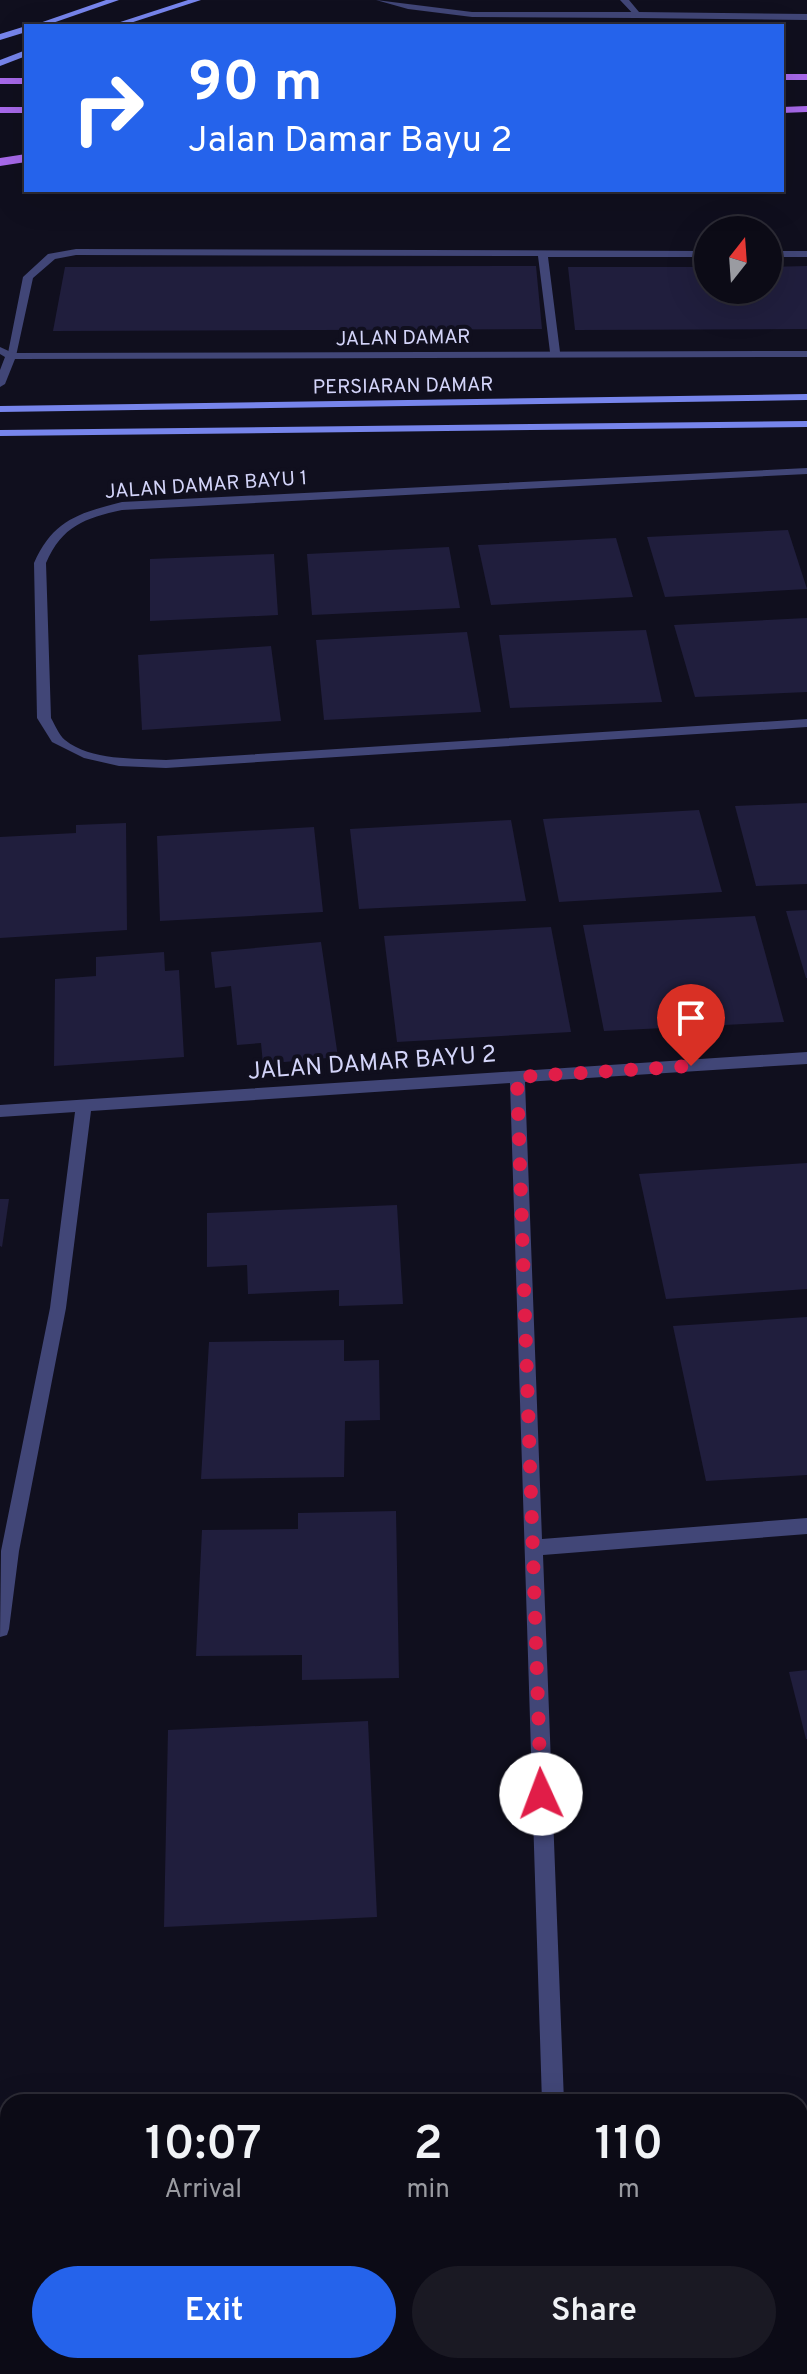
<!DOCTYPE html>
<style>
body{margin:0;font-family:Overpass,sans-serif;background:#1a1923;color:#f1f3f6;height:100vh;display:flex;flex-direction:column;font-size:30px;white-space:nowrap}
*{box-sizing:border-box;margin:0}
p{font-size:26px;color:#9a9ba1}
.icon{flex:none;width:44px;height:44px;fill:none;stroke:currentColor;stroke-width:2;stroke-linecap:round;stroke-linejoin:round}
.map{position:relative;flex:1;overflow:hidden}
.sheet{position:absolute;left:0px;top:2094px;width:808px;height:280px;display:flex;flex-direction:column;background:#0c0b16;border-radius:24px 24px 0 0;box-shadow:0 8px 32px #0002,0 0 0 2px #2c2b35}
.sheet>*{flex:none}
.banner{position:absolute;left:24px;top:24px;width:760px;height:168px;border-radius:0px;box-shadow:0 8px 32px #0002,0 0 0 2px #2c2b35;background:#2563eb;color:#fff;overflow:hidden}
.needle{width:52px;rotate:17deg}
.tools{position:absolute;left:694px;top:216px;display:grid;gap:16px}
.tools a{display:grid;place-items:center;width:88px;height:88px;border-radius:50%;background:#0c0b16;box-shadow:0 8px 32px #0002,0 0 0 2px #2c2b35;font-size:40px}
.pin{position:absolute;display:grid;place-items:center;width:68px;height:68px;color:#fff;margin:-82px -34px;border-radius:50% 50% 50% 0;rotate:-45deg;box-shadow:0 0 8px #0007}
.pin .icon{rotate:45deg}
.me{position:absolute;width:88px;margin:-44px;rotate:358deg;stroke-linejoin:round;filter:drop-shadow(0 0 6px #0008)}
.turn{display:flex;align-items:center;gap:28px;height:168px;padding:0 32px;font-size:36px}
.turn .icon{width:104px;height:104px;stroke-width:2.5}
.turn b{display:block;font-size:56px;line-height:68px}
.eta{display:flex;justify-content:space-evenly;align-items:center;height:136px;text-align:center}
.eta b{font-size:48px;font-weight:600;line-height:56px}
.button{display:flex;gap:16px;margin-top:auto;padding:16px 32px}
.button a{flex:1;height:92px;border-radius:48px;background:#2563eb;color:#fff;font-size:32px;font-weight:600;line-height:92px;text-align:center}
.button a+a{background:#1a1923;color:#f1f3f6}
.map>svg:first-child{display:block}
</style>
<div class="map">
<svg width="807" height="2374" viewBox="0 0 807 2374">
<rect width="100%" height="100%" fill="#100f1e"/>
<g fill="#201e3d">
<polygon points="536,266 542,329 53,331 65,267"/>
<polygon points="807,266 807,329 575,330 568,267 708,267 708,290 768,290 768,267"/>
<polygon points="788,530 807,589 665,597 647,537"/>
<polygon points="616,538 633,597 491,605 478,545"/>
<polygon points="449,547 460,608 312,615 307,554"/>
<polygon points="274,554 278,615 150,621 150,559"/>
<polygon points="807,618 807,692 695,697 674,625"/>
<polygon points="646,630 662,702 510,708 499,635"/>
<polygon points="467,632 481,712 324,720 316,640"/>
<polygon points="271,646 281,721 142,730 138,655"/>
<polygon points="807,803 807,884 756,886 735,806"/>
<polygon points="699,810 722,892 559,902 543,819"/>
<polygon points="511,820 526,901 359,909 350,829"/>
<polygon points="126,823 127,930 0,938 0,837 76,833 76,825"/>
<polygon points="314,827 323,912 160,921 157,836"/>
<polygon points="807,910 807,978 806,978 786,911"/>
<polygon points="755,916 784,1022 604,1031 583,925"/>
<polygon points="551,927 571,1032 397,1042 384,936"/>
<polygon points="321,942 338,1057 263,1064 261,1043 237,1045 231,986 215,988 211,952"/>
<polygon points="164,952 165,971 179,970 184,1057 54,1066 55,979 96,976 96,957"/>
<polygon points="807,1163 807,1289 666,1299 639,1174"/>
<polygon points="0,1199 9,1199 2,1247 0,1246"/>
<polygon points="397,1205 403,1304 339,1306 339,1290 248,1294 247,1265 207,1267 207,1213"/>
<polygon points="807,1317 807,1475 706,1481 673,1326"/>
<polygon points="344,1340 344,1361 379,1360 380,1420 345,1421 344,1477 201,1479 209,1342"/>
<polygon points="396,1511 399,1678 302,1680 302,1655 196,1656 202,1530 298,1529 298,1513"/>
<polygon points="807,1670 807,1739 806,1739 789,1672"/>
<polygon points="368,1721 377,1917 164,1927 168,1730"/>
</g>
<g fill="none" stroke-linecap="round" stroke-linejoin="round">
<g fill="#414677" fill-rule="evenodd">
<polygon points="376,0 472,12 637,12 641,15 637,18 472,17 408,9"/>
<polygon points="76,249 708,251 708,257 548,257 560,352 555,355 550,352 538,256 76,255 55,259 33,278 16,356 7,358 23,277 48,254"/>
<rect x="768" y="251" width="39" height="6"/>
</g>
<g fill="#414677" fill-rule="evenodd">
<polygon points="620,0 629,0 639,12 807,14 807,20 637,18"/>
<polygon points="0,347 13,353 807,351 807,357 15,359 5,384 0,387 0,370 5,357 0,354"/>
<path d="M807,468V474L122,510C85,518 62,526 46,563L51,718C55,725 59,735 65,740C91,761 134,758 166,760L807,719V727L166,768L119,766L84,758L52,742L37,718L34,563C53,520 79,513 122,502Z"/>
<polygon points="807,1052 807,1064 525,1082 542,1539 807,1518 807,1534 543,1555 564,2102 542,2102 510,1083 91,1111 66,1308 19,1551 9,1629 7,1635 0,1637 1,1551 50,1308 75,1112 0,1117 0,1105"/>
<polygon points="807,2213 807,2235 800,2236 800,2214"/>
<rect x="561" y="2366" width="24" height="8"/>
</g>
<g fill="#7785ec" fill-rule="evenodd">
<polygon points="106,0 119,0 44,26 31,26"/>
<polygon points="188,0 201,0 121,26 108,26"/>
<polygon points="26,26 26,32 0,40 0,34"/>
<polygon points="26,50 26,56 0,66 0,60"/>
<polygon points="807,394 807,400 0,412 0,406"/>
<polygon points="807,421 807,427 0,436 0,430"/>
</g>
<g fill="#a769ea" fill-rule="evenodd">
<rect x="782" y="74" width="25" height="6"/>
<rect x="0" y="78" width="26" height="6"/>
<polygon points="807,106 807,112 782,113 782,107"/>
<rect x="0" y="107" width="26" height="6"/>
<polygon points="26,154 26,162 0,166 0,158"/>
</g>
</g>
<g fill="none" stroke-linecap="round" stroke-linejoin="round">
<polyline stroke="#e11d48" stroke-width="14" stroke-dasharray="0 25.2" points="541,1794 517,1077 691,1066"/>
</g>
<g text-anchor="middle" stroke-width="8" stroke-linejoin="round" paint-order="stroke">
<g font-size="20" fill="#d3d4f9" stroke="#100f1e">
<text transform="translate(403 337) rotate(-1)" y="7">JALAN DAMAR</text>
<text transform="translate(403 385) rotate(-1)" y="7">PERSIARAN DAMAR</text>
<text transform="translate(206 484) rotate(-4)" y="7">JALAN DAMAR BAYU 1</text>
</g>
<g font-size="24" fill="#d3d4f9" stroke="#100f1e">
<text transform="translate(372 1062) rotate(-4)" y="8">JALAN DAMAR BAYU 2</text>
</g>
</g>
</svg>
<div class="tools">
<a><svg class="needle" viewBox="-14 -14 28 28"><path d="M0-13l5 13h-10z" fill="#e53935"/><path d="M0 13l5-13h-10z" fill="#9a9ba1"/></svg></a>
</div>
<div class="pin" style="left:691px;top:1066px;background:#d93025"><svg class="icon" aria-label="arrive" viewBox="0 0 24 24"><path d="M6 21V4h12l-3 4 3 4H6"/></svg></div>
<svg class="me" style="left:541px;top:1794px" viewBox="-20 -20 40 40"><circle r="19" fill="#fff"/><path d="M0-13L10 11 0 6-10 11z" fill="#e11d48"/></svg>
<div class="banner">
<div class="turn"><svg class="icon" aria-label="right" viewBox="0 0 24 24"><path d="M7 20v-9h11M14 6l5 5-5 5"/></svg><div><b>90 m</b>Jalan Damar Bayu 2</div></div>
</div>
<section class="sheet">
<div class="eta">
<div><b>10:07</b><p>Arrival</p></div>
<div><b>2</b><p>min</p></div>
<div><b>110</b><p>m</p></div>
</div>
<div class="button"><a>Exit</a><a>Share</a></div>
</section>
</div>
